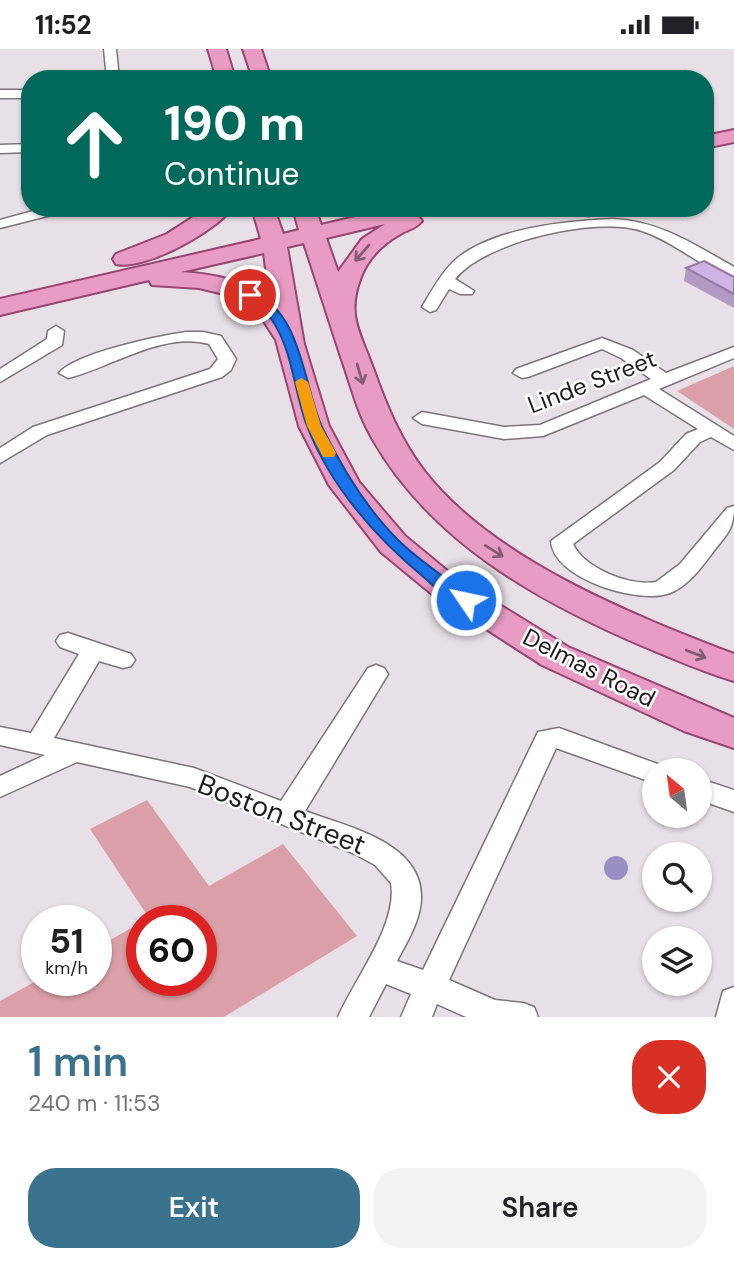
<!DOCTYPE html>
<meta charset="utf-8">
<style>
body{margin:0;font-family:"DM Sans",sans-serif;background:#f2f2f2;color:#202124;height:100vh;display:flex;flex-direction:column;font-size:26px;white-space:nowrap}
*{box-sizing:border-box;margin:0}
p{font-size:23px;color:#757577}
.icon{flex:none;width:38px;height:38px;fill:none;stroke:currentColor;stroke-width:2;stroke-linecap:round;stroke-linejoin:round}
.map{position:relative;height:968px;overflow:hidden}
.sheet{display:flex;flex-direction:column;background:#fff;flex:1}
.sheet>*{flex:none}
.hud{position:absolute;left:21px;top:21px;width:693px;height:147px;border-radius:28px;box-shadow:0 2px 5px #0004;background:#00695c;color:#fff;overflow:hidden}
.needle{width:46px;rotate:331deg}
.tools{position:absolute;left:642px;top:709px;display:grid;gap:14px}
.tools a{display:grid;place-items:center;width:70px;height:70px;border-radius:50%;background:#fff;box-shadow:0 2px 5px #0004;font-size:35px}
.speed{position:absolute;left:21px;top:856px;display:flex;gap:14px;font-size:35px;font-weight:700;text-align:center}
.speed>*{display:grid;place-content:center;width:91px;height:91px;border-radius:50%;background:#fff;box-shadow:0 2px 5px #0004;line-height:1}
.speed small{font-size:18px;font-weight:400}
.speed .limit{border:10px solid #d22;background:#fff;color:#111}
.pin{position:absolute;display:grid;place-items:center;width:60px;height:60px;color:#fff;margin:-30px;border:4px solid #fff;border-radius:50%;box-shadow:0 2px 7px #0007}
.me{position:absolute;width:77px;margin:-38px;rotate:304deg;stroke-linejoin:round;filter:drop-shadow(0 0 5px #0008)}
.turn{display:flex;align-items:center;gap:24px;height:147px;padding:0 28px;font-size:32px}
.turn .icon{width:91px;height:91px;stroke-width:2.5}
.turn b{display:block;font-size:49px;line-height:60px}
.round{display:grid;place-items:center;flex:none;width:74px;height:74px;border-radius:28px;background:#f2f2f2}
.head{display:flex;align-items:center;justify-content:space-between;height:119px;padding:0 28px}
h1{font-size:42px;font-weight:600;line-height:52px;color:#3b728d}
.action{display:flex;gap:14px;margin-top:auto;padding:14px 28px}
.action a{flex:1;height:80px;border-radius:28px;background:#3b728d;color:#fff;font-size:28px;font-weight:600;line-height:80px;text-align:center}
.action a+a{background:#f2f2f2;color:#202124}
.status{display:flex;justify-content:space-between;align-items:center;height:49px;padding:0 35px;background:#fff;direction:ltr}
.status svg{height:19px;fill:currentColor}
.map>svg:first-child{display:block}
</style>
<div class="status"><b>11:52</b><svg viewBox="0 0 49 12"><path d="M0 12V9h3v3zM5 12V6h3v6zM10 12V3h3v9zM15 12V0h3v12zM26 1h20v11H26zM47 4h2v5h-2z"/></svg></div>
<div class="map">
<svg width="734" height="968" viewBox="0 0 734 968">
<rect width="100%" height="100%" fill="#e8e0e7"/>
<g fill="#dba0a7">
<polygon points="734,317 734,380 677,342"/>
<polygon points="147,751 209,837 283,795 357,887 224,968 0,968 0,952 38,931 96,931 96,899 142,873 142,931 201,931 201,872 145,871 149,869 90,780"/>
</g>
<circle fill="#9890c4" cx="616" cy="819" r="12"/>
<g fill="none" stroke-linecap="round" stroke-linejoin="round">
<defs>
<g id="minor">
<polygon points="104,0 116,0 119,30 107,30"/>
<rect x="0" y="41" width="30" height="8"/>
<polygon points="30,95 30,103 0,104 0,96"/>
<polygon points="44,159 69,159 67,162 0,179 0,171"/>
<polygon points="595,159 623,159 616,163 588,167 586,164 588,161"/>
<polygon points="632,159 647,159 640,163"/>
<path d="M613,170C660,172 695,196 734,218V229C704,221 674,192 642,182C597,167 485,192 455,230L474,242L472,245H460L449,240L436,261L430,263L422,258C431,243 440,226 453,213C489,179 566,172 613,170Z"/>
<polygon points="56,277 64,282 62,296 0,333 0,320 47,290 48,282"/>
<path d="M186,283H203L221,287L236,310L231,321L222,328L47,386L0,414V399L33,378L210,320L218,310L209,295C163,282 110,319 68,329L59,324C76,304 158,287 186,283Z"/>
<path d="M602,289L633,301L666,324L734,298V309L659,340L734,387V401L711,388L700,393L674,421L573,495C585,520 629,537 656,533L680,515L727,459L734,457C734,481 727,485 713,503C701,519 688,537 670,544C640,556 553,530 551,492L660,413L686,385L698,380L644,346L543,387L504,390L422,375L413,369L422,363L504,378L540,376L651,330L621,309L602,300L528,328L522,329L513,324L516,320Z"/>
<path d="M68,584L131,605L135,611L131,617L123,619L99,612L54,689L194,719L281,752L368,619L376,616L384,619L388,625L305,762C344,777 420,792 421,846C422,869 407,893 397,912L423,921L538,683L559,679L663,717L665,721H654V734L556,699L449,931L495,951L523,954L534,958L538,968H466L437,955L432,968H401L411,945L386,935L369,968H338C355,929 398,876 391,834L375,816L355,805L190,738L77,713L0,748V727L45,706L0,696V678L31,684L79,605L60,598L56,592L60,586Z"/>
<polygon points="700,730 734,741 734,763 700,751"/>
<polygon points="734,938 734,968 716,968 723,942"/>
</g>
<g id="primary">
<polygon points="208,0 226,0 235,30 217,30"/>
<polygon points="243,0 261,0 271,30 253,30"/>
<polygon points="734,81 734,93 705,99 705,87"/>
<path d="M207,159H232C216,182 144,222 116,215L113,210L116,205L167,185Z"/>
<path d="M252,159H274L283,185L299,181L293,159H315L321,176L393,159H435L432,164L418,167L422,172C417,178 411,180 404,183C385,193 369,207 361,228C346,266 360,283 373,319C386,356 401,392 425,423C494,511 632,566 734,605V632C704,623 674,610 645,598C539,553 431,493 372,389C357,363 350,333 340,305C328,268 316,231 304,194L287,198L304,295L329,377L359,433L405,487L456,529L568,598L734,669V699L684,682L542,616L432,545L381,503L329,436L299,377L276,291L265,274L254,262L224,245L199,239L152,236L149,231L0,266V250L261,190ZM385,175L362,190L338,223L326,189ZM264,204L270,250C243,231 213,225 181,223Z"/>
</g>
</defs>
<use href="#minor" stroke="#7b747a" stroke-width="3"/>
<use href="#primary" stroke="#984570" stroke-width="4"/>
<use href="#minor" fill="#fff" fill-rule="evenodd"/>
<use href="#primary" fill="#e89cc4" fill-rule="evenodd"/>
</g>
<polygon fill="#b39ac5" points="686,219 734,228 734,259 684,232"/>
<polygon fill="#d0b3e5" stroke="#927da0" stroke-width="2" points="704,212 734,228 734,245 686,219"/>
<defs><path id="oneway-shaft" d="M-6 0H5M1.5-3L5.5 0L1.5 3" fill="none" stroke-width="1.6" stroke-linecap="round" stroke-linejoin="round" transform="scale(1.75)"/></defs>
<g stroke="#845c72">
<use href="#oneway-shaft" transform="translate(362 204) rotate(131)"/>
<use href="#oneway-shaft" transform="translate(360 325) rotate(74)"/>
<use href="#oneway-shaft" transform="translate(494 502) rotate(32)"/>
<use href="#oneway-shaft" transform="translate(696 605) rotate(21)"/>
</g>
<path fill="#1a73e8" stroke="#114b97" stroke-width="2" d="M250,243C303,260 303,339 323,380C343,421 366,459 398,491C413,506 432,519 449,532C457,538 468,542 475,551L472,555C457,559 438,541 427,531C376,489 331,439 307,377C294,343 293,302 272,271C265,261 252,255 244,246Z"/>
<polygon fill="#f59e0b" points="301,329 308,333 321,377 336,404 334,408 323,408 307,377 295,333"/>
<g text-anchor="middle" stroke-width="5" stroke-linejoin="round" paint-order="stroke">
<g font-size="24" fill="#201d1f" stroke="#fff">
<text transform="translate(592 333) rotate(-21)" y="8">Linde Street</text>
<text transform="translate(589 619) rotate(27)" y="8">Delmas Road</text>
</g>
<g font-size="28" fill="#201d1f" stroke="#fff">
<text transform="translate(282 765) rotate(21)" y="10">Boston Street</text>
</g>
</g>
</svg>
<div class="tools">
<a><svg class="needle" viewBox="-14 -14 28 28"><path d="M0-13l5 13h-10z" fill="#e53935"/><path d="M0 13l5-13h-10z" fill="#757577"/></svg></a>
<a><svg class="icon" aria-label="search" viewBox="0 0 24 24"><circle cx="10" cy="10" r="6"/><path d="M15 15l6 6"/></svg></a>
<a><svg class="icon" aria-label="layers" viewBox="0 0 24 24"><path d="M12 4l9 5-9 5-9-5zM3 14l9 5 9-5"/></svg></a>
</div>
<div class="speed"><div>51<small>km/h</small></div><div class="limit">60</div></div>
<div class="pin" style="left:250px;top:246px;background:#d93025"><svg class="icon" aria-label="arrive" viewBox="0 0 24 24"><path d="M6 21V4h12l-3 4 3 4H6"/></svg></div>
<svg class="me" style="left:466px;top:551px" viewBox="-20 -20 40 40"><circle r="17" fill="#1a73e8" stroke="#fff" stroke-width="3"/><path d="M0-11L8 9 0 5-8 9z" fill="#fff"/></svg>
<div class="hud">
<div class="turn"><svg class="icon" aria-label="ahead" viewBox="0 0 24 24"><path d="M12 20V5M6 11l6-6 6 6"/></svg><div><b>190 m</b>Continue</div></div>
</div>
</div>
<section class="sheet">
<div class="head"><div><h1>1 min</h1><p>240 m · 11:53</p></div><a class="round" style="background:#d93025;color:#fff"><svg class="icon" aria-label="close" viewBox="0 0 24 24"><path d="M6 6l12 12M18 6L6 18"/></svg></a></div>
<div class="action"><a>Exit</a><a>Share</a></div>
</section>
